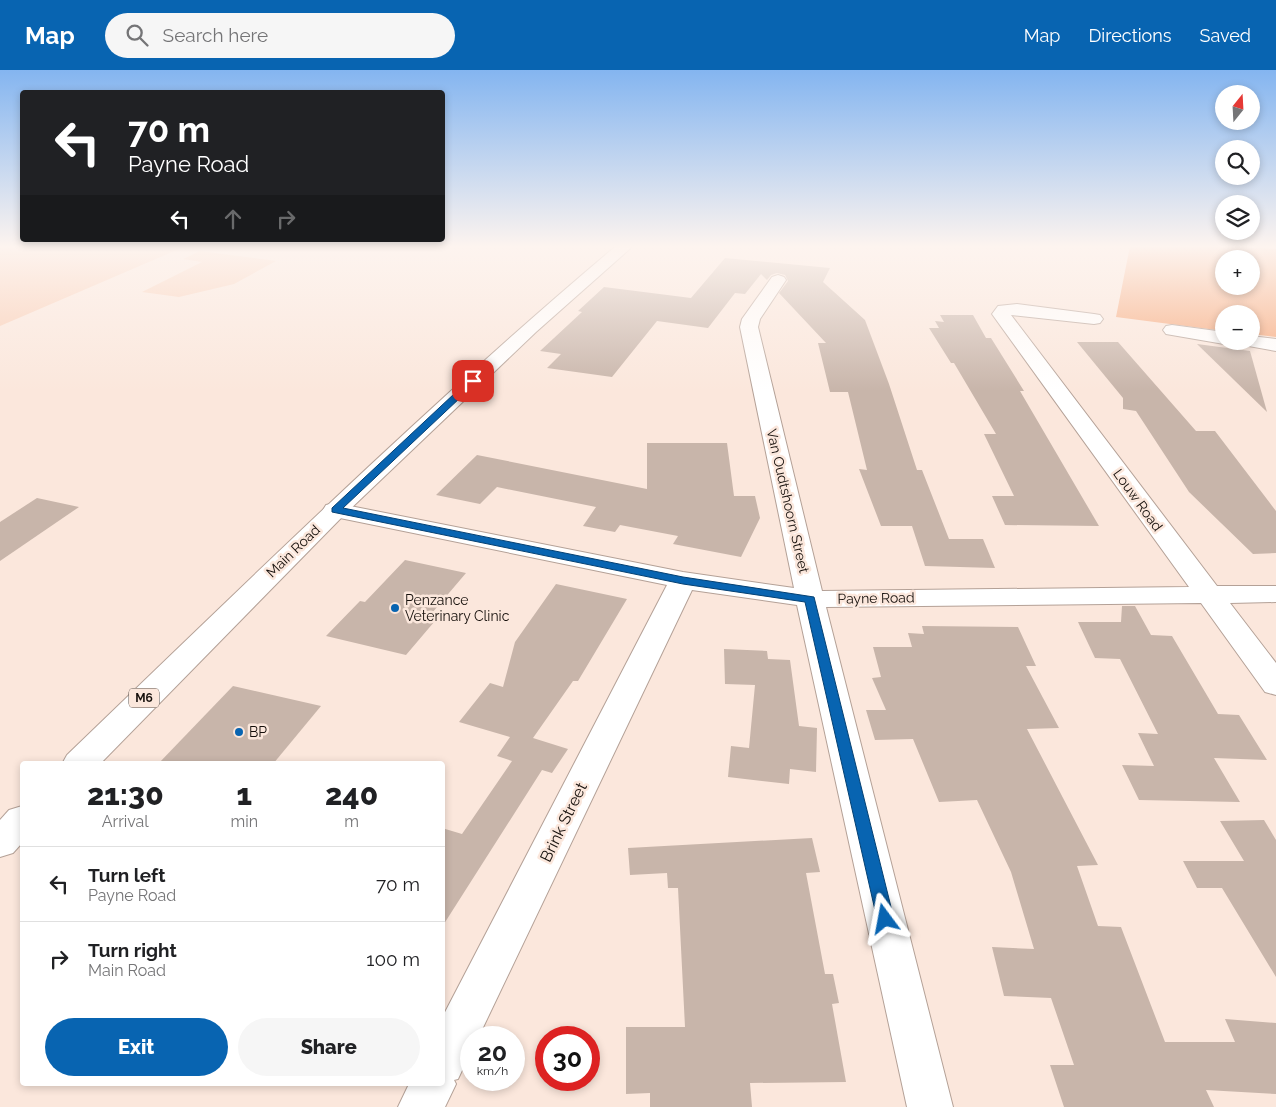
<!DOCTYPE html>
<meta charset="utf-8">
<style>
body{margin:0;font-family:Raleway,sans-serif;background:#f6f6f6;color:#202124;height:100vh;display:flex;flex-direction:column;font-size:19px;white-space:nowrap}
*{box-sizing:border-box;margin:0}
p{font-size:16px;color:#757577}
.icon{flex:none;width:28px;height:28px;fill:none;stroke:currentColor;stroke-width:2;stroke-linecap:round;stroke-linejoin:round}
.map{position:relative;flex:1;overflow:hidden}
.details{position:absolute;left:20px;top:691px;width:425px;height:325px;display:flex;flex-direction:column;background:#fff;border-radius:5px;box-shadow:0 2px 8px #0003}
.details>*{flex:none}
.guide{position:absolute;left:20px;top:20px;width:425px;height:152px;border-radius:5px;box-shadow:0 2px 8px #0003;background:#202124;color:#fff;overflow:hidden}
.needle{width:32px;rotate:18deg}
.tools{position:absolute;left:1215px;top:15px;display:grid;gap:10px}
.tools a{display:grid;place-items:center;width:45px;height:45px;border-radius:50%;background:#fff;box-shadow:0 2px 8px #0003;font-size:25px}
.speed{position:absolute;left:460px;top:956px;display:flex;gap:10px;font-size:25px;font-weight:700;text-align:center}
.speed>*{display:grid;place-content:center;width:65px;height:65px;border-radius:50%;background:#fff;box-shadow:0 2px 8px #0003;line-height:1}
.speed small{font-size:12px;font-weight:400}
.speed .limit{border:8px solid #d22;background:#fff;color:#111}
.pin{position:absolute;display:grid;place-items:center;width:42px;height:42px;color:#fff;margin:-21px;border-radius:10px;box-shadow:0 2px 8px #0006}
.me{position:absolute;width:55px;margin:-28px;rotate:347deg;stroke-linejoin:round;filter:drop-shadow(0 0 4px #0008)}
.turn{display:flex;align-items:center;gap:18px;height:105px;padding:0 25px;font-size:22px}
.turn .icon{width:65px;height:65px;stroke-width:2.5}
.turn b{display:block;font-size:35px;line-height:42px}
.lanes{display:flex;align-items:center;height:48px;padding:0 25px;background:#0003;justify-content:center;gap:25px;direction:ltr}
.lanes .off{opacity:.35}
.eta{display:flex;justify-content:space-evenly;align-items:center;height:85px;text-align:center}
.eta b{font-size:30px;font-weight:800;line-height:35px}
.button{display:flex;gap:10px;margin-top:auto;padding:10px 25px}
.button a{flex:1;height:58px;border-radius:30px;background:#0864b1;color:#fff;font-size:20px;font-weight:800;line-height:58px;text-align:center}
.button a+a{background:#f6f6f6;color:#202124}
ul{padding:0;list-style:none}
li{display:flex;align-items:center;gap:15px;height:75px;padding:0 25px;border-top:1px solid #e0e0e0}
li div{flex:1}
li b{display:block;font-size:19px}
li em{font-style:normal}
header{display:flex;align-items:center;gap:30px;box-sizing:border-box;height:70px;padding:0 25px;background:#0864b1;color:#fff}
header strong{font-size:24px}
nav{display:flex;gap:28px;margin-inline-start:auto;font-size:18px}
.search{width:350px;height:45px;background:#f6f6f6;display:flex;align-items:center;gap:12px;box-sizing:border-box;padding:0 18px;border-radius:28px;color:#757577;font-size:19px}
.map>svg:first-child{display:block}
</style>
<header>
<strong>Map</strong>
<div class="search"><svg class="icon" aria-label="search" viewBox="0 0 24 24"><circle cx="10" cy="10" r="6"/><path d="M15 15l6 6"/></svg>Search here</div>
<nav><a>Map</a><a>Directions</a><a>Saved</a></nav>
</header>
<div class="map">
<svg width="1276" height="1037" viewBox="0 0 1276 1037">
<rect width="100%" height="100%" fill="#fbe7dc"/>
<g fill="#f9ccb3">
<polygon points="0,176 186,176 0,256"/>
<polygon points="200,181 276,191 234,214 179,227 142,222 202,192 183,189"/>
</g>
<path fill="#f6a87b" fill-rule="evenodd" d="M1130,176H1228L1276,179V267L1251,264V244H1224V261L1116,247ZM1224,189H1251V216H1224Z"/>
<g fill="#c8b5aa">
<polygon points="725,188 830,198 823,212 865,250 889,314 917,400 922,400 949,469 983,469 995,498 925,496 912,456 881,456 859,399 867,400 848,322 830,322 818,273 826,273 779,223 788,211 785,205 777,203 771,205 767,210 761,204 745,224 735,223 708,258 657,251 612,307 547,298 561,284 540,281 582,242 578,241 604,217 691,228"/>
<polygon points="940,245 973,245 986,268 991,268 1024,321 1020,321 1099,456 1005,455 992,426 1014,426 984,364 996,364 954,293 951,293 929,258 939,258 935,251 944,252"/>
<polygon points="1077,272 1118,272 1196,361 1215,361 1276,441 1276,483 1253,484 1189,422 1136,341 1123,339 1123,328"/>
<polygon points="1197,274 1250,281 1267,342"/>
<polygon points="647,373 727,373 734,426 755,426 760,448 741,487 673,474 678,466 620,455 615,462 583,456 596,437 497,417 480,434 436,425 477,385 647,419"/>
<polygon points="37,428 79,437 0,491 0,452"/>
<polygon points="405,490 466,503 432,543 440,545 406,585 326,566 360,531 365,532"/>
<polygon points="556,514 627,529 578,611 573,611 533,668 568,679 552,703 542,700 442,857 442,758 462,764 512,691 497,686 510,667 459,652 490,613 503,617 515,572"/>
<polygon points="1122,536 1135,536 1151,565 1172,566 1218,644 1239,645 1267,690 1214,688 1240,732 1139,730 1122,695 1154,696 1138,663 1158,664 1120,589 1095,588 1078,552 1121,552"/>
<polygon points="922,556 1018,557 1036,596 1026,596 1059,658 1027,659 1098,795 1077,796 1098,856 1121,857 1165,972 1235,972 1225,949 1276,953 1276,1024 1206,1020 1214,1037 1064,1037 1050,995 1074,995 1051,928 1004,926 992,877 1034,879 1011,802 977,730 939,732 913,669 875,670 866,640 886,640 872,608 881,607 873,577 912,577 908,563 924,564"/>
<polygon points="724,579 767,581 768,589 790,590 799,656 817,658 816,702 790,699 789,714 728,707 731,676 749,678 755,615 725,614"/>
<polygon points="233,616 321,636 273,694 158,694"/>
<polygon points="1264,750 1276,770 1276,907 1222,818 1197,818 1183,791 1244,791 1220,751"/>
<polygon points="812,768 820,802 806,803 825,904 833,904 839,933 832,934 846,1012 750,1013 752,1037 650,1037 650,1023 626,1024 626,957 685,957 678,818 668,818 667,803 630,805 628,778"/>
</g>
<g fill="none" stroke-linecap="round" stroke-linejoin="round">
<defs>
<g id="street">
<polygon points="778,205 784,207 786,210 760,249 758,257 822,521 1189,517 992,244 998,236 1017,234 1094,244 1100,245 1103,249 1100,253 1094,254 1011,245 1217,516 1276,516 1276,532 1230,533 1276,593 1276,625 1265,622 1201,533 826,537 953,1037 907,1037 797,535 692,520 478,968 471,968 471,981 458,1009 454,1010 456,1014 445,1037 398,1037 409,1014 442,1014 442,948 667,515 335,447 326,445 323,440 326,435 335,433 683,502 794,518 740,257 742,249 772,207"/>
<polygon points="1172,255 1224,262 1224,271 1231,271 1224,274 1166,264 1163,260 1166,256"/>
<polygon points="1251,266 1276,269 1276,281 1243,275 1241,271 1251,271"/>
</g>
<g id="primary">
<path d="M616,176H633L536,262L344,445L100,694H62L67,685C247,512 425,337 616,176Z"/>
<polygon points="22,736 22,773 13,783 0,787 0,750 9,740"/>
</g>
</defs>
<use href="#street" stroke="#b4a197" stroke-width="2"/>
<use href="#primary" stroke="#b4a197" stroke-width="2"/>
<use href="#street" fill="#fff" fill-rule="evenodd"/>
<use href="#primary" fill="#fff" fill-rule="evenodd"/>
</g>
<linearGradient id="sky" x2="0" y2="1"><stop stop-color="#84b5f0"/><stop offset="0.55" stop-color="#fdf4ef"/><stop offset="1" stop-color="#fdf4ef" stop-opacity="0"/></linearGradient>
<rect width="1276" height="321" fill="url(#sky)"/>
<polygon fill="#0864b1" stroke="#054173" points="470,309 478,311 343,438 683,507 814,527 894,849 891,854 885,856 880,854 877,849 805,532 683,514 332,442 332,438"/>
<g fill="#0864b1" stroke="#fbe7dc" stroke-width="2">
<circle cx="395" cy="538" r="5"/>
<circle cx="239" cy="662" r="5"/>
</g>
<g text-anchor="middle" stroke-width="5" stroke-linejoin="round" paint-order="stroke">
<rect fill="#fbe7dc" stroke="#5a504a" stroke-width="1" x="129" y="618.5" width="30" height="19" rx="4"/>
<g font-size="12" font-weight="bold" fill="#150f0b">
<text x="144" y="632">M6</text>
</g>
<g font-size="14" fill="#150f0b" stroke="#fbe7dc">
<text transform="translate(1138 430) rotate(54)" y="5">Louw Road</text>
<text transform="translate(788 431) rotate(77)" y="5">Van Oudtshoorn Street</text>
<text transform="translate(293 481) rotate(-44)" y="5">Main Road</text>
<text transform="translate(876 528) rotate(-1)" y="5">Payne Road</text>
</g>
<g font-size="14" fill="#150f0b" stroke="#fbe7dc" text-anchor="start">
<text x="405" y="535">Penzance<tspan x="405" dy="16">Veterinary Clinic</tspan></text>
<text x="249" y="667">BP</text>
</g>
<g font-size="16" fill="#150f0b" stroke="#fbe7dc">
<text transform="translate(563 752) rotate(-64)" y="6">Brink Street</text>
</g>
</g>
</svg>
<div class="tools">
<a><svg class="needle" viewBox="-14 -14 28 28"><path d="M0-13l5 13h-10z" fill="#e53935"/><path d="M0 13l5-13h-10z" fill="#757577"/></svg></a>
<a><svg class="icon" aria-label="search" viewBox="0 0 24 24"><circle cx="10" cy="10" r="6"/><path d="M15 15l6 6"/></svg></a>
<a><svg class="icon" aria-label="layers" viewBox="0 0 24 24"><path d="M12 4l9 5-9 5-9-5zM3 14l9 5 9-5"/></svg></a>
<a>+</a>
<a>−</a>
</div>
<div class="speed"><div>20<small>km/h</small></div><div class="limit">30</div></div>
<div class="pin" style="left:473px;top:311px;background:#d93025"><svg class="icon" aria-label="arrive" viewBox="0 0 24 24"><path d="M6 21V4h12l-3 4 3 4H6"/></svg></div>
<svg class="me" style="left:885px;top:849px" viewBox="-20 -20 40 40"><path d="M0-17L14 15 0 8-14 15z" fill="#0864b1" stroke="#fff" stroke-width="4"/></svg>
<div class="guide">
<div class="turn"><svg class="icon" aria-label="left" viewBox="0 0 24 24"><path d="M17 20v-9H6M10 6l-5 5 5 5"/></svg><div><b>70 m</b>Payne Road</div></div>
<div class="lanes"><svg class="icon" aria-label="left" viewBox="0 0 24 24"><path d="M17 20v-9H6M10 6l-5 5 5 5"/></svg><svg class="icon off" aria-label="ahead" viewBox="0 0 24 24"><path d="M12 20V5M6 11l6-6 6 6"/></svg><svg class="icon off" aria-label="right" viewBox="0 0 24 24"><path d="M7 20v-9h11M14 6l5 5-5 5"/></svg></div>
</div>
<section class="details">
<div class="eta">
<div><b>21:30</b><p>Arrival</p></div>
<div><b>1</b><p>min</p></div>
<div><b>240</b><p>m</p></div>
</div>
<ul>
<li><svg class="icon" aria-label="left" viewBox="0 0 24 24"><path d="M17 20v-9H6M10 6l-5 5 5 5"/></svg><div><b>Turn left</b><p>Payne Road</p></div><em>70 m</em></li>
<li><svg class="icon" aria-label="right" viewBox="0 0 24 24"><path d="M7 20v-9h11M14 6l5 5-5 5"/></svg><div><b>Turn right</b><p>Main Road</p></div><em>100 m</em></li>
</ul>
<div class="button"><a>Exit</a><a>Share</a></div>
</section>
</div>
